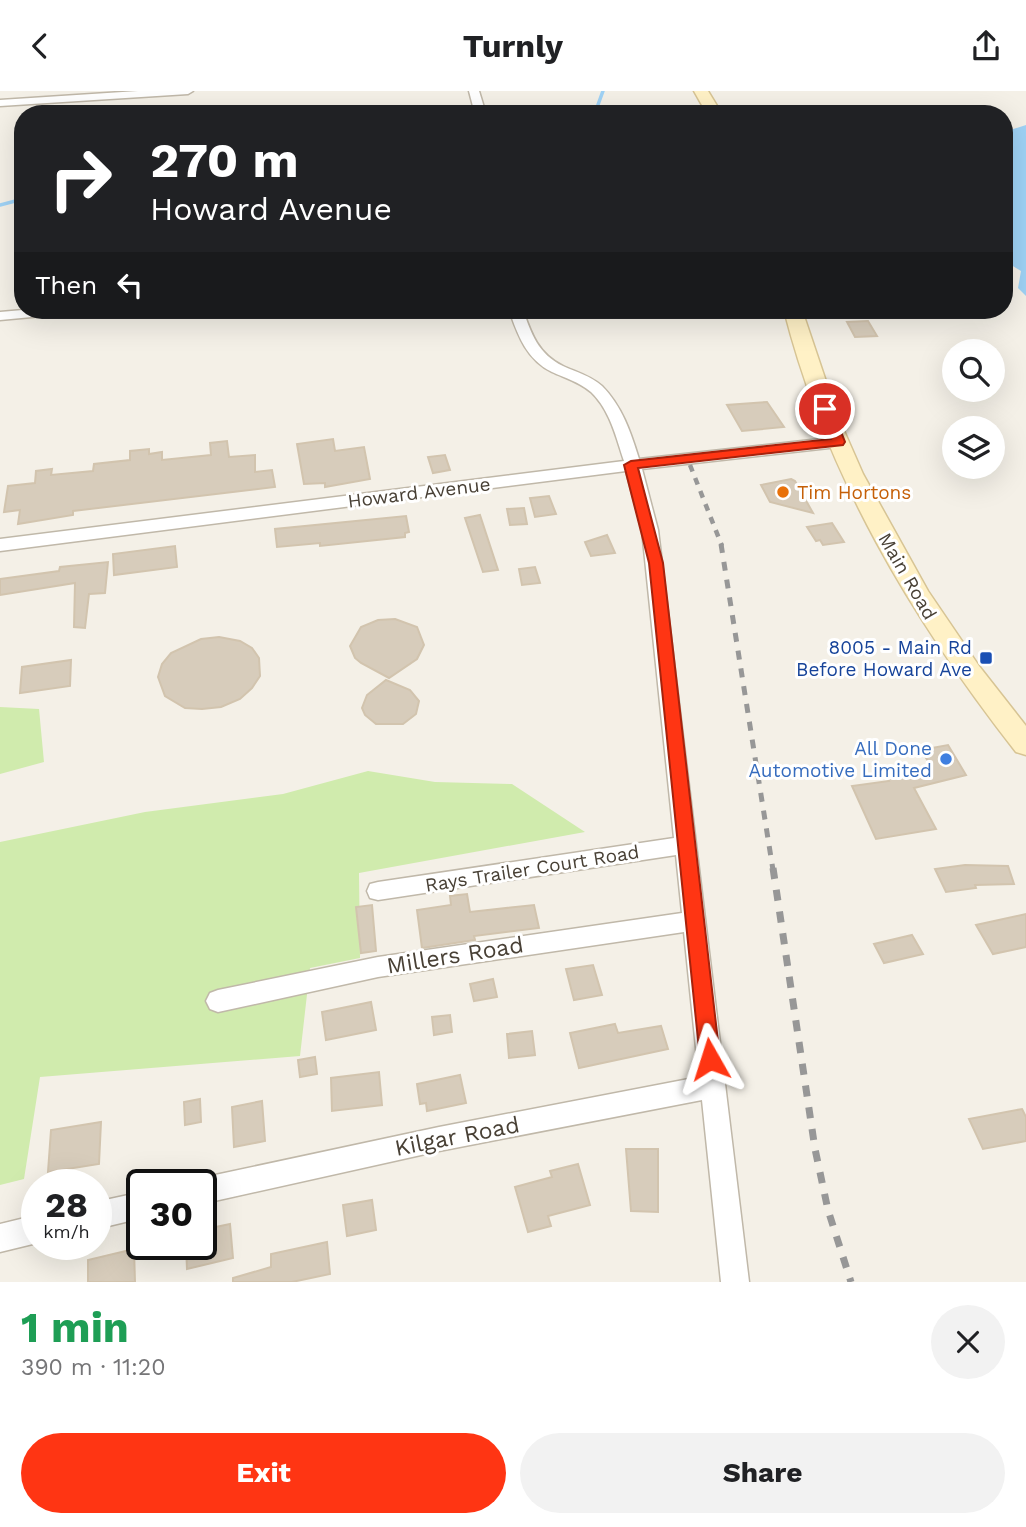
<!DOCTYPE html>
<meta charset="utf-8">
<style>
body{margin:0;font-family:"Work Sans",sans-serif;background:#f2f2f2;color:#202124;height:100vh;display:flex;flex-direction:column;font-size:26px;white-space:nowrap}
*{box-sizing:border-box;margin:0}
p{font-size:23px;color:#757577}
.icon{flex:none;width:38px;height:38px;fill:none;stroke:currentColor;stroke-width:2;stroke-linecap:round;stroke-linejoin:round}
.map{position:relative;height:1191px;overflow:hidden}
.drawer{display:flex;flex-direction:column;background:#fff;flex:1}
.drawer>*{flex:none}
.banner{position:absolute;left:14px;top:14px;width:999px;height:214px;border-radius:28px;box-shadow:0 7px 28px #0002;background:#202124;color:#fff;overflow:hidden}
.fabs{position:absolute;left:942px;top:248px;display:grid;gap:14px}
.fabs a{display:grid;place-items:center;width:63px;height:63px;border-radius:50%;background:#fff;box-shadow:0 7px 28px #0002;font-size:35px}
.speed{position:absolute;left:21px;top:1078px;display:flex;gap:14px;font-size:35px;font-weight:700;text-align:center}
.speed>*{display:grid;place-content:center;width:91px;height:91px;border-radius:50%;background:#fff;box-shadow:0 7px 28px #0002;line-height:1}
.speed small{font-size:18px;font-weight:400}
.speed .limit{border:4px solid #111;border-radius:10px;background:#fff;color:#111}
.pin{position:absolute;display:grid;place-items:center;width:60px;height:60px;color:#fff;margin:-30px;border:4px solid #fff;border-radius:50%;box-shadow:0 2px 7px #0007}
.me{position:absolute;width:77px;margin:-38px;rotate:354deg;stroke-linejoin:round;filter:drop-shadow(0 0 5px #0008)}
.turn{display:flex;align-items:center;gap:24px;height:147px;padding:0 21px;font-size:32px}
.turn .icon{width:91px;height:91px;stroke-width:2.5}
.turn b{display:block;font-size:49px;line-height:60px}
.then{display:flex;align-items:center;height:66px;padding:0 21px;background:#0003;gap:14px;font-size:26px}
.round{display:grid;place-items:center;flex:none;width:74px;height:74px;border-radius:37px;background:#f2f2f2}
.headline{display:flex;align-items:center;justify-content:space-between;height:119px;padding:0 21px}
h1{font-size:42px;font-weight:700;line-height:52px;color:#1e9e55}
.primary-button{display:flex;gap:14px;margin-top:auto;padding:14px 21px}
.primary-button a{flex:1;height:80px;border-radius:42px;background:#ff3513;color:#fff;font-size:28px;font-weight:700;line-height:80px;text-align:center}
.primary-button a+a{background:#f2f2f2;color:#202124}
header{display:flex;justify-content:space-between;align-items:center;height:91px;padding:0 21px;background:#fff;font-size:32px;font-weight:700}
.map>svg:first-child{display:block}
</style>
<header><svg class="icon" aria-label="back" viewBox="0 0 24 24"><path d="M15 5l-7 7 7 7"/></svg>Turnly<svg class="icon" aria-label="share" viewBox="0 0 24 24"><path d="M12 15V3M7 8l5-5 5 5M5 13v7h14v-7"/></svg></header>
<div class="map">
<svg width="1026" height="1191" viewBox="0 0 1026 1191">
<rect width="100%" height="100%" fill="#f4f0e7"/>
<g fill="#d0ebad">
<polygon points="0,616 39,618 44,671 0,683"/>
<polygon points="368,680 435,691 512,693 585,741 359,782 360,867 310,877 300,965 40,986 24,1088 0,1094 0,751 145,721 283,703"/>
</g>
<polygon fill="#9fd2f5" points="1026,34 1026,205 1018,197 1021,180 1005,170 1004,41"/>
<g fill="none" stroke-linecap="round" stroke-linejoin="round">
<g stroke="#9fd2f5" stroke-width="3.5">
<polyline points="595,22 603,0"/>
<polyline points="0,114 23,108"/>
</g>
</g>
<g fill="#d7ccbb" stroke="#d2c4ae" stroke-width="2">
<polygon points="868,230 877,245 855,246 847,231"/>
<polygon points="767,311 784,336 742,340 727,314"/>
<polygon points="333,348 335,360 364,356 370,388 325,396 325,392 304,393 297,353"/>
<polygon points="227,350 229,366 255,364 255,381 272,379 275,396 73,420 73,424 18,433 20,419 4,421 8,395 35,392 36,380 52,378 51,384 93,380 94,373 130,369 130,360 149,358 149,363 162,361 162,369 211,364 210,352"/>
<polygon points="445,364 450,379 433,382 428,366"/>
<polygon points="791,388 795,390 813,422 770,411 761,394"/>
<polygon points="549,405 556,423 535,426 530,407"/>
<polygon points="524,417 527,433 510,434 507,418"/>
<polygon points="480,424 498,479 483,481 465,427"/>
<polygon points="406,425 409,441 405,442 405,446 320,455 320,452 277,456 275,438"/>
<polygon points="832,432 844,451 823,454 820,449 816,450 807,436"/>
<polygon points="607,444 615,462 591,465 585,451"/>
<polygon points="175,455 177,476 114,484 113,463"/>
<polygon points="108,471 105,502 89,503 85,537 74,536 75,492 0,504 0,488 59,480 60,476"/>
<polygon points="535,476 540,492 522,494 519,478"/>
<polygon points="395,528 417,536 424,554 417,568 389,587 361,572 355,567 350,555 361,536 378,529"/>
<polygon points="219,546 240,550 252,557 259,567 260,585 252,597 240,608 221,616 202,618 185,617 165,605 158,586 162,573 171,562 201,548"/>
<polygon points="71,569 70,595 20,602 22,576"/>
<polygon points="386,589 410,599 419,610 416,623 403,633 376,633 365,624 362,617 367,604"/>
<polygon points="948,654 966,684 914,697 936,738 876,748 852,695 889,690 887,686 903,683 901,680 931,675 921,659"/>
<polygon points="965,774 1008,775 1014,793 975,794 976,797 946,801 935,778"/>
<polygon points="467,803 470,821 534,814 539,837 474,845 475,849 422,857 417,819 451,814 450,805"/>
<polygon points="372,814 376,860 361,862 356,816"/>
<polygon points="1026,823 1026,856 993,863 976,834"/>
<polygon points="912,844 923,863 884,872 874,853"/>
<polygon points="593,874 602,904 574,909 566,878"/>
<polygon points="493,888 497,906 474,910 470,893"/>
<polygon points="371,911 376,939 326,949 322,921"/>
<polygon points="450,924 452,941 434,944 432,926"/>
<polygon points="615,933 618,942 661,935 668,958 579,977 570,942"/>
<polygon points="532,940 535,964 509,967 507,943"/>
<polygon points="315,966 317,983 300,986 298,969"/>
<polygon points="379,981 382,1014 332,1020 331,987"/>
<polygon points="460,984 466,1012 427,1020 426,1012 420,1013 417,993"/>
<polygon points="200,1008 201,1031 185,1034 184,1011"/>
<polygon points="262,1010 265,1050 234,1056 232,1016"/>
<polygon points="1022,1018 1026,1026 1026,1050 983,1058 969,1028"/>
<polygon points="101,1031 99,1073 48,1081 51,1039"/>
<polygon points="626,1058 658,1058 658,1121 631,1120"/>
<polygon points="578,1073 590,1114 548,1125 551,1135 528,1141 515,1096 552,1086 550,1080"/>
<polygon points="372,1109 376,1139 347,1145 343,1114"/>
<polygon points="230,1133 233,1167 187,1178 186,1153 201,1153 201,1139"/>
<polygon points="327,1151 330,1183 292,1191 233,1191 233,1187 271,1176 271,1163"/>
<polygon points="134,1158 135,1191 88,1191 88,1169"/>
</g>
<g fill="none" stroke-linecap="round" stroke-linejoin="round">
<defs>
<g id="street">
<polygon points="138,0 193,0 188,3 0,15 0,9"/>
<polygon points="469,0 479,0 486,23 475,23"/>
<polygon points="23,219 71,219 64,223 0,229 0,221"/>
<path d="M509,219H523C531,242 538,263 563,275C576,281 591,285 602,295C622,315 631,342 639,368L838,346L846,351L838,356L642,378L658,439L749,1191H721L702,1009L439,1060L201,1113V1094H190L201,1087L439,1036L699,986L684,841L378,886L218,921L210,918L206,910L210,902L218,899L378,866L682,822L676,764L378,809L370,807L367,800L370,793L378,791L674,747L642,439L626,380L0,460V448L624,370C616,346 610,319 591,301C579,291 565,287 552,281C526,268 518,244 509,219Z"/>
<polygon points="142,1101 142,1127 96,1138 96,1111"/>
<polygon points="37,1124 37,1152 0,1161 0,1133"/>
</g>
<g id="secondary">
<polygon points="694,0 708,0 722,23 707,23"/>
<path d="M784,219H802L838,326L863,383L928,500L979,575L1026,635V664L1016,661C912,528 826,384 784,219Z"/>
</g>
</defs>
<use href="#street" stroke="#c0b8a9" stroke-width="3"/>
<use href="#secondary" stroke="#d7c494" stroke-width="3"/>
<use href="#street" fill="#fff" fill-rule="evenodd"/>
<use href="#secondary" fill="#fff1c6" fill-rule="evenodd"/>
<polyline stroke="#979797" stroke-width="4.5" stroke-dasharray="7 7" stroke-linecap="butt" points="690,374 722,455"/>
<polyline stroke="#979797" stroke-width="5" stroke-dasharray="9 9" stroke-linecap="butt" points="721,453 773,779"/>
<polyline stroke="#979797" stroke-width="7" stroke-dasharray="11 11" stroke-linecap="butt" points="773,777 815,1058 828,1119 851,1191"/>
</g>
<polygon fill="#ff3513" stroke="#a6220c" stroke-width="2" points="825,314 832,318 845,351 843,354 638,377 663,472 720,968 717,974 710,977 703,974 700,968 649,472 624,374 631,370 831,348 819,318"/>
<circle fill="#e8710a" stroke="#fff" stroke-width="2.5" cx="783" cy="401" r="7"/>
<rect fill="#1a4fb4" stroke="#fff" stroke-width="2.5" x="979" y="560" width="14" height="14" rx="3.5"/>
<circle fill="#3f7fe0" stroke="#fff" stroke-width="2.5" cx="946" cy="668" r="7"/>
<g text-anchor="middle" stroke-width="6" stroke-linejoin="round" paint-order="stroke">
<g font-size="19" fill="#484035" stroke="#fff">
<text transform="translate(419 401) rotate(-7)" y="7">Howard Avenue</text>
<text transform="translate(908 485) rotate(60)" y="7">Main Road</text>
<text transform="translate(532 777) rotate(-9)" y="7">Rays Trailer Court Road</text>
</g>
<g font-size="19" fill="#c56008" stroke="#fff" text-anchor="start">
<text x="797" y="408">Tim Hortons</text>
</g>
<g font-size="19" fill="#164399" stroke="#fff" text-anchor="end">
<text x="972" y="563">8005 - Main Rd<tspan x="972" dy="22">Before Howard Ave</tspan></text>
</g>
<g font-size="19" fill="#366cbe" stroke="#fff" text-anchor="end">
<text x="932" y="664">All Done<tspan x="932" dy="22">Automotive Limited</tspan></text>
</g>
<g font-size="23" fill="#484035" stroke="#fff">
<text transform="translate(455 864) rotate(-9)" y="8">Millers Road</text>
<text transform="translate(457 1045) rotate(-11)" y="8">Kilgar Road</text>
</g>
</g>
</svg>
<div class="fabs">
<a><svg class="icon" aria-label="search" viewBox="0 0 24 24"><circle cx="10" cy="10" r="6"/><path d="M15 15l6 6"/></svg></a>
<a><svg class="icon" aria-label="layers" viewBox="0 0 24 24"><path d="M12 4l9 5-9 5-9-5zM3 14l9 5 9-5"/></svg></a>
</div>
<div class="speed"><div>28<small>km/h</small></div><div class="limit">30</div></div>
<div class="pin" style="left:825px;top:318px;background:#d93025"><svg class="icon" aria-label="arrive" viewBox="0 0 24 24"><path d="M6 21V4h12l-3 4 3 4H6"/></svg></div>
<svg class="me" style="left:710px;top:968px" viewBox="-20 -20 40 40"><path d="M0-17L14 15 0 8-14 15z" fill="#ff3513" stroke="#fff" stroke-width="4"/></svg>
<div class="banner">
<div class="turn"><svg class="icon" aria-label="right" viewBox="0 0 24 24"><path d="M7 20v-9h11M14 6l5 5-5 5"/></svg><div><b>270 m</b>Howard Avenue</div></div>
<div class="then">Then<svg class="icon" aria-label="left" viewBox="0 0 24 24"><path d="M17 20v-9H6M10 6l-5 5 5 5"/></svg></div>
</div>
</div>
<section class="drawer">
<div class="headline"><div><h1>1 min</h1><p>390 m · 11:20</p></div><a class="round"><svg class="icon" aria-label="close" viewBox="0 0 24 24"><path d="M6 6l12 12M18 6L6 18"/></svg></a></div>
<div class="primary-button"><a>Exit</a><a>Share</a></div>
</section>
